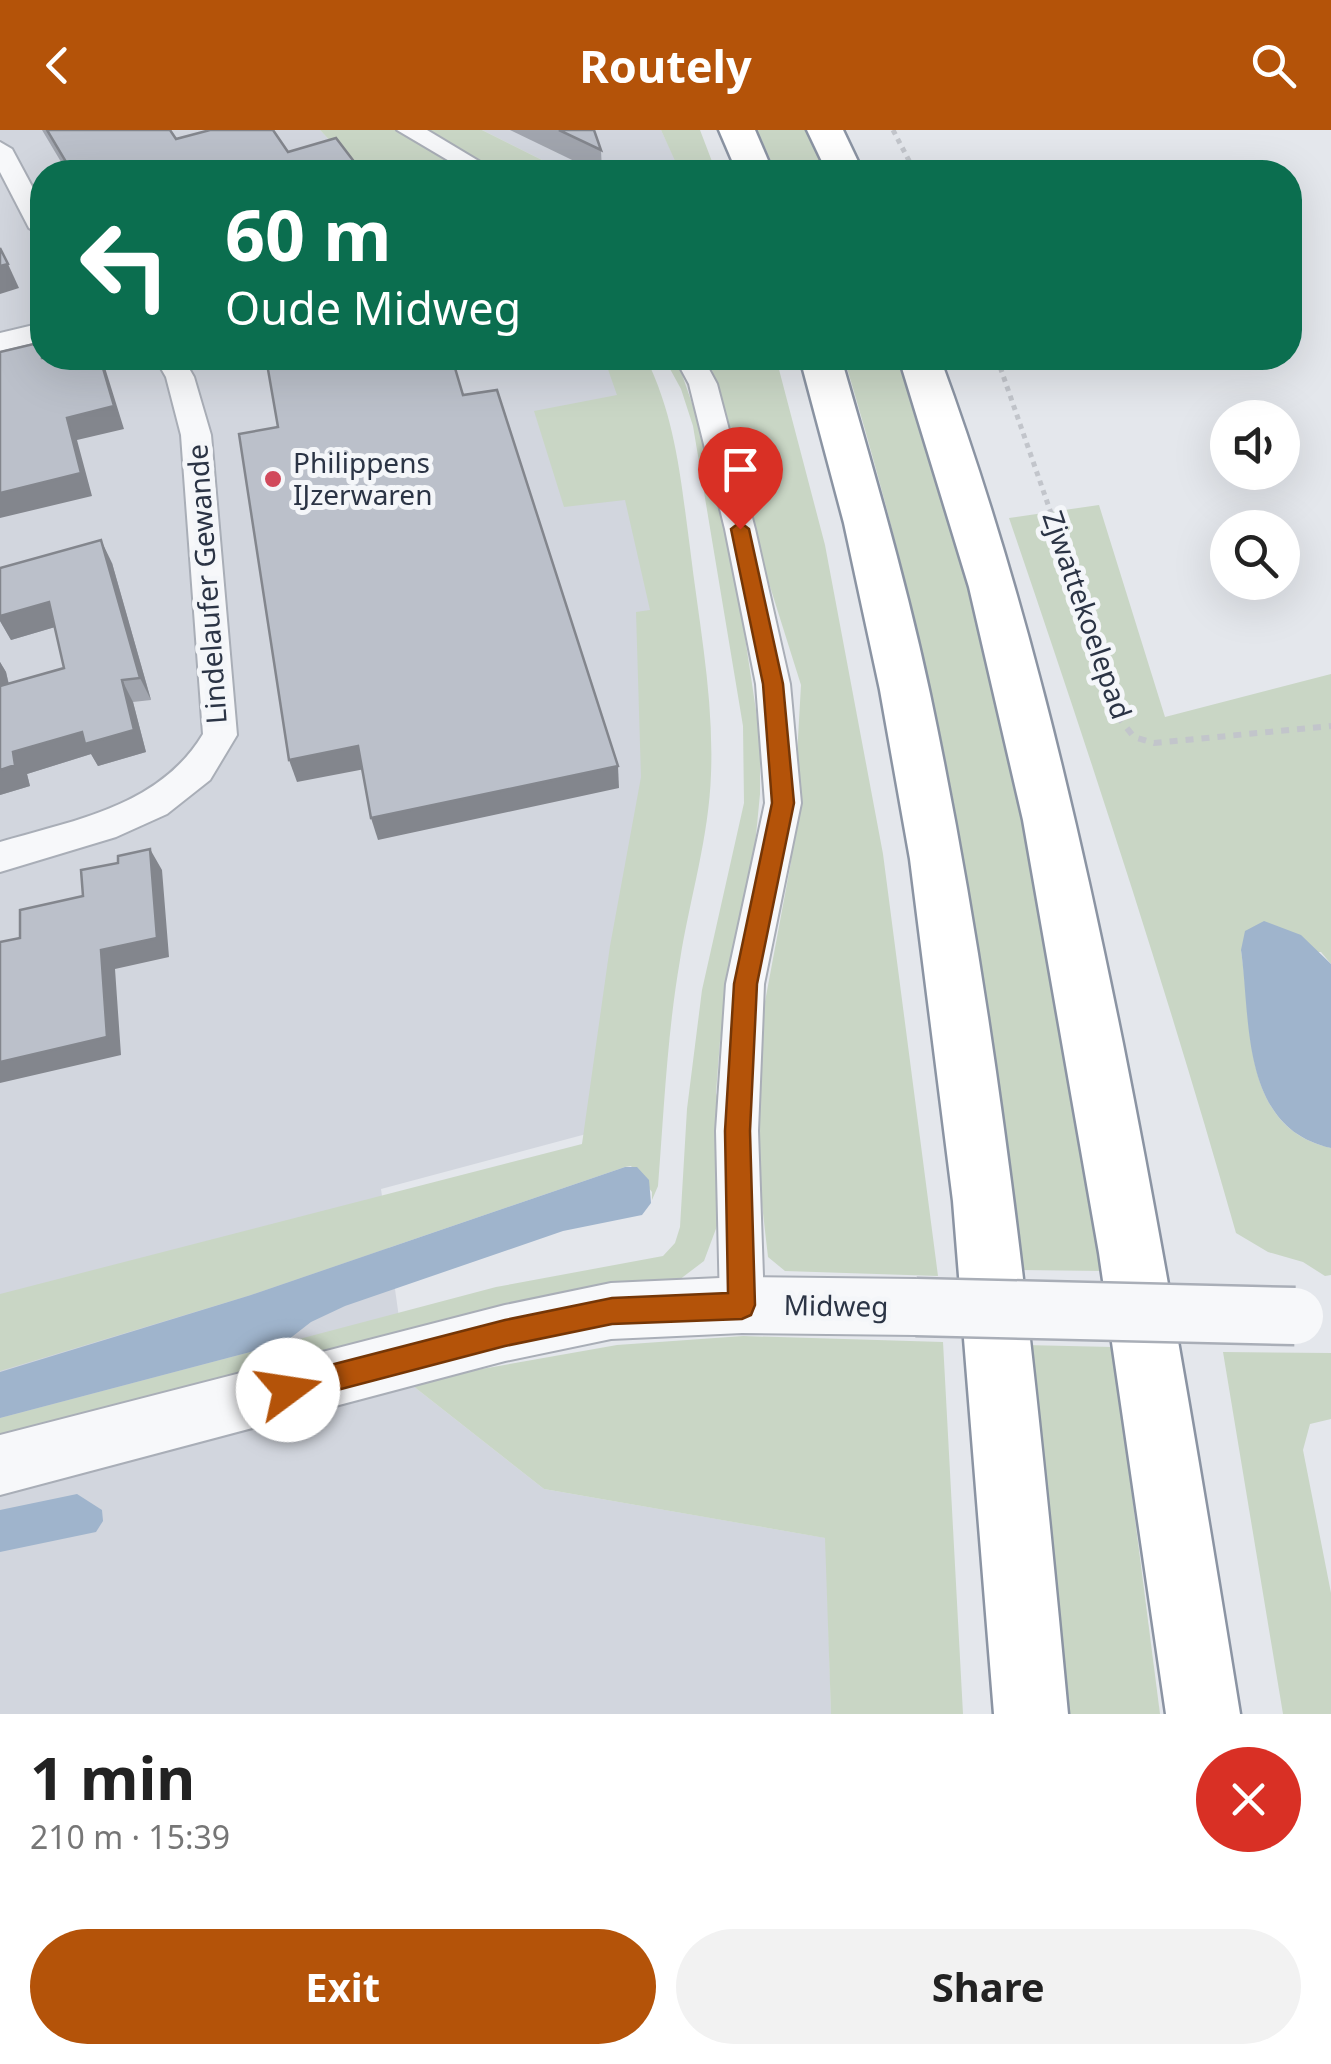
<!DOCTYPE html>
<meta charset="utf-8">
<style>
body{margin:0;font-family:"Noto Sans",sans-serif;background:#f2f2f2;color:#222;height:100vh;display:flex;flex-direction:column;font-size:38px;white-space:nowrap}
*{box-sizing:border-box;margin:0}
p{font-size:32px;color:#767676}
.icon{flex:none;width:55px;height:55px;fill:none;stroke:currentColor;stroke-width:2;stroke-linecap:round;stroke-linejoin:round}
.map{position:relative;height:1584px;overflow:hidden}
.panel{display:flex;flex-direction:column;background:#fff;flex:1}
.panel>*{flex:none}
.banner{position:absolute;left:30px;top:30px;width:1272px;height:210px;border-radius:40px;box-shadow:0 10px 40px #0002;background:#0b6e4f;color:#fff;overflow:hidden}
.buttons{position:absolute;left:1210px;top:270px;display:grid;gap:20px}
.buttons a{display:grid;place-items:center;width:90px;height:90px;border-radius:50%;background:#fff;box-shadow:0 10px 40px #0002;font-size:50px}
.pin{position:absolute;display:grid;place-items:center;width:85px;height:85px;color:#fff;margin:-102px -42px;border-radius:50% 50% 50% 0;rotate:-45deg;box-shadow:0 0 10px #0007}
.pin .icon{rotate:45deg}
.me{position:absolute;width:110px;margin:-55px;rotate:76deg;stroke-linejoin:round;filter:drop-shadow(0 0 8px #0008)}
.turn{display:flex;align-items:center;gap:35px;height:210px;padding:0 30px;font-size:45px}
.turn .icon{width:130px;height:130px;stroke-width:2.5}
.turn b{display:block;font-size:70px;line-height:85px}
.round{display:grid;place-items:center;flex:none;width:105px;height:105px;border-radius:52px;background:#f2f2f2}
.summary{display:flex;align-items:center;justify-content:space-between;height:170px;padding:0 30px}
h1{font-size:60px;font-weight:700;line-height:75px}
.action{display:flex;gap:20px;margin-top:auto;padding:20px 30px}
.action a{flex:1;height:115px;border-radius:60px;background:#b45309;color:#fff;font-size:40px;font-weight:700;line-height:115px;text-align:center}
.action a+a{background:#f2f2f2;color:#222}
header{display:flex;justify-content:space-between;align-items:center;height:130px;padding:0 30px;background:#b45309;color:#fff;font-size:45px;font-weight:700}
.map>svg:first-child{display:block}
</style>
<header><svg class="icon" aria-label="back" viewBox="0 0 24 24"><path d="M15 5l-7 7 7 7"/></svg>Routely<svg class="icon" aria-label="search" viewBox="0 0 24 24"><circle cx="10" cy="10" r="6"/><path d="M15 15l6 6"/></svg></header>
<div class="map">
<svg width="1331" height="1584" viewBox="0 0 1331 1584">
<rect width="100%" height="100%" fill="#e4e7ec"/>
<g fill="#d2d6de">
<polygon points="0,0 320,0 359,42 42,42 42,228 604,228 664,381 616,996 381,1059 408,1252 544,1359 826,1408 831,1584 0,1584"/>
<polygon points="482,0 661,0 678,35 618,42 566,42"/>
</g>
<g fill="#c9d6c5">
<polygon points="320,0 482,0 566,42 359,42"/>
<polygon points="661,0 700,0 716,42 618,42 677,35"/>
<polygon points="757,0 806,0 825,42 776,42"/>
<path d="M604,228H646C676,289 681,351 690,418C699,493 714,568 711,644C709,707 690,768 680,830C667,905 664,981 658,1056L652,1070V1062L631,1036L625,1037L251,1165L0,1241V1164L582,1014L610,816L641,647L636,482L650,480L625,370L564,377L534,281L617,265Z"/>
<polygon points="664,228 674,228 678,233 710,325 743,494 760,607 760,664 754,726 720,911 716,963 723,985 723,1020 716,1036 717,1096 704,1131 675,1153 0,1311 0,1288 496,1157 663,1126 675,1113 680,1097 687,979 702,860 744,673 743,596 693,296 681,259"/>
<polygon points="709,228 776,228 825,415 883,724 938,1146 785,1141 768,1127 758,1039 751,1021 758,968 764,877 791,732 801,555 751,396"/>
<path d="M844,228H897L974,478L1028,697L1105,1141L1019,1140C994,953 975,764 935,579C909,460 879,344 844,228Z"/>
<path d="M1099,375L1165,587L1331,544V834L1321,822L1241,821C1253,891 1239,998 1331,1018V1145L1325,1146L1303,1132L1268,1122L1236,1103C1168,863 1090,625 1009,388Z"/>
<polygon points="743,1206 943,1212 963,1584 831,1584 825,1408 544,1359 408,1252 617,1215"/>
<polygon points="1024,1215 1113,1217 1160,1584 1062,1584"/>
<polygon points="1223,1222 1331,1223 1331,1289 1310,1294 1303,1320 1331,1463 1331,1584 1283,1584"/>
</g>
<g fill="#9fb4cc">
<path d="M1264,791L1301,805L1331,834V1018C1240,998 1251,891 1241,820L1245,801Z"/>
<polygon points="625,1037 637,1037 649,1050 651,1073 642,1085 563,1101 345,1176 311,1192 284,1213 0,1288 0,1242 251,1165"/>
<polygon points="77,1364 102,1380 103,1391 96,1402 0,1422 0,1380"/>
</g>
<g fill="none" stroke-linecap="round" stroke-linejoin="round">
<defs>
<g id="minor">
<polygon points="397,0 427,0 497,42 468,42"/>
<polygon points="0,12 12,19 42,75 42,106 29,98 0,42"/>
<polygon points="42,193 42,211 0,221 0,203"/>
<path d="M155,228H183L194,247L211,305L237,605L210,650L167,684L116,707L0,742V712C75,690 160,676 203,604L181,305L166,247Z"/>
<polygon points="675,228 703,228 717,254 755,399 790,554 801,673 764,854 758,1001 764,1175 758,1191 742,1197 726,1191 720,1175 716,1001 726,854 765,673 756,554 725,399 689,254"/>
</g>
<polygon id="tertiary" points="742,1147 916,1149 936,1157 944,1177 936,1197 916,1205 742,1203 611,1209 505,1231 0,1365 0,1305 505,1175 611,1153"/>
<g id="motorway">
<polygon points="719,0 755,0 773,42 737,42"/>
<polygon points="807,0 843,0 863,42 827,42"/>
<path d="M800,228H841C873,339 906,451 930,564C1001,901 1036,1242 1068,1584H994L953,1071L910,729L880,560L844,393Z"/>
<path d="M899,228H940C1022,451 1076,681 1123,914C1167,1136 1204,1360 1240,1584H1166L1099,1123L1023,690L969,457Z"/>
</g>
</defs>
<use href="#minor" stroke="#a9aeb7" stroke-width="4"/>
<use href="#tertiary" stroke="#a9aeb7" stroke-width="4"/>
<use href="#motorway" stroke="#8b94a3" stroke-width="5"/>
<g stroke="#c2c5cb" stroke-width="5" stroke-dasharray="5 5" stroke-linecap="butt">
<polyline points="893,0 915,42"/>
<polyline points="997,228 1059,406"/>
</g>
<polyline stroke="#c2c5cb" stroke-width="6" stroke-dasharray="8 8" stroke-linecap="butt" points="1058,403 1115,583 1134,607 1154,613 1331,596"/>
<use href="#minor" fill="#f7f8fa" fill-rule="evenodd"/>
<use href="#tertiary" fill="#f7f8fa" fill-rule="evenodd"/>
<use href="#motorway" fill="#fff" fill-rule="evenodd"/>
<defs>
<polyline id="tertiary-bridge" points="916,1177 1295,1186"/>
</defs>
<use href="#tertiary-bridge" stroke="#a9aeb7" stroke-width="61" stroke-linecap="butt"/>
<use href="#tertiary-bridge" stroke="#f7f8fa" stroke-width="56"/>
</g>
<g fill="#a1a5ae">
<polygon points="42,0 170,0 176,9 288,22 362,42 67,42"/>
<polygon points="510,0 594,0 601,20 602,42 597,42"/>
<polygon points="112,433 151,570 133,572 146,622 98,636 91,624 27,644 30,656 0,665 0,532 6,542 9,554 64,538 55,497 11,510 0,491 0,438"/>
</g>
<g fill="#83868d">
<polygon points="8,134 19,158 0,164 0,136"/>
<polygon points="100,228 102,228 124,299 77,310 92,366 0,388 0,363 67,288"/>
<polygon points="101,410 112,433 151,570 140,548"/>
<polygon points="49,472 62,495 11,510 0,491 0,486"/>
<polygon points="0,532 6,542 14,579 0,557"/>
<polygon points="122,550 133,572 146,622 98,636 91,624 27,644 30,656 0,665 0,640 13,622"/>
<polygon points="358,616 365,639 297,652 289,630"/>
<polygon points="618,636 619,658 378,710 371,688"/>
<polygon points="150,719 162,740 169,827 115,839 121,925 0,953 0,932 101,820"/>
</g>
<g fill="#bbc0ca" stroke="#83868d" stroke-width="2.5">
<polygon points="47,0 170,0 176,9 210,0 273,0 288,22 336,8 362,42 72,42"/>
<polygon points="559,0 594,0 601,20"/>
<polygon points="0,118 8,134 0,136"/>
<polygon points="42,212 42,228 100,228 114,276 67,288 81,343 0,363 0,222"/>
<polygon points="266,228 452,228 463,265 497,260 618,636 371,688 358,616 289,630 239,304 278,297"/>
<polygon points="101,410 140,548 122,550 134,600 85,614 82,602 13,622 15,635 0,640 0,556 64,538 49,472 0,486 0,438"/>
<polygon points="150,719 157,808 101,820 107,907 0,932 0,812 20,808 20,780 83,766 81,740 118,733 118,726"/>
</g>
<polygon fill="#b45309" stroke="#753606" stroke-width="2.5" points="740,392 749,399 783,554 794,673 757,854 750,1001 755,1175 751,1185 742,1189 612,1194 505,1216 288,1273 279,1269 275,1260 279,1250 288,1246 505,1190 612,1168 728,1163 725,1001 734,854 772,673 763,554 731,399"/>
<circle fill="#d1495b" stroke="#f4f6f9" stroke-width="4" cx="273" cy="349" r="10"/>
<g text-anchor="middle" stroke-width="10" stroke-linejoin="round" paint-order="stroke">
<g font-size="28" fill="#2b3445" stroke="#f4f6f9" text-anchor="start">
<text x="293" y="343">Philippens<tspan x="293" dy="32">IJzerwaren</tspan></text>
</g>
<g font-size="28" fill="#2b3445" stroke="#f4f6f9">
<text transform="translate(207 454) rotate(-94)" y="10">Lindelaufer Gewande</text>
<text transform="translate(1087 485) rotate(71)" y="10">Zjwattekoelepad</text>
<text transform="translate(836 1176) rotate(1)" y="10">Midweg</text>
</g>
</g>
</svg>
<div class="buttons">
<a><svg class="icon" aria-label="sound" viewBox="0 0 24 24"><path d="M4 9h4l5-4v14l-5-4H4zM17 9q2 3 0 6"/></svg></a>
<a><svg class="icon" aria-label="search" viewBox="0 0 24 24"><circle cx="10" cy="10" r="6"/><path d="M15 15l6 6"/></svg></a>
</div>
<div class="pin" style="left:740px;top:399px;background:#d93025"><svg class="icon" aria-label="arrive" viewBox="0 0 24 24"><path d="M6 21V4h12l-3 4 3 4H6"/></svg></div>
<svg class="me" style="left:288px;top:1260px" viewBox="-20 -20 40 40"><circle r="19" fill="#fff"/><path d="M0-13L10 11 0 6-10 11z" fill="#b45309"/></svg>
<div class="banner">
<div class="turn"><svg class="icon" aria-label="left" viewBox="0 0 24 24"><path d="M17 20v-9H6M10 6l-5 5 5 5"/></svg><div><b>60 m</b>Oude Midweg</div></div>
</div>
</div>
<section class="panel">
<div class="summary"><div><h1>1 min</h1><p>210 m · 15:39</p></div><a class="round" style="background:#d93025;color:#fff"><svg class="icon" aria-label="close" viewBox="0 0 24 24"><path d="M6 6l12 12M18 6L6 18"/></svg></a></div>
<div class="action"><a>Exit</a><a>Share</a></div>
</section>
